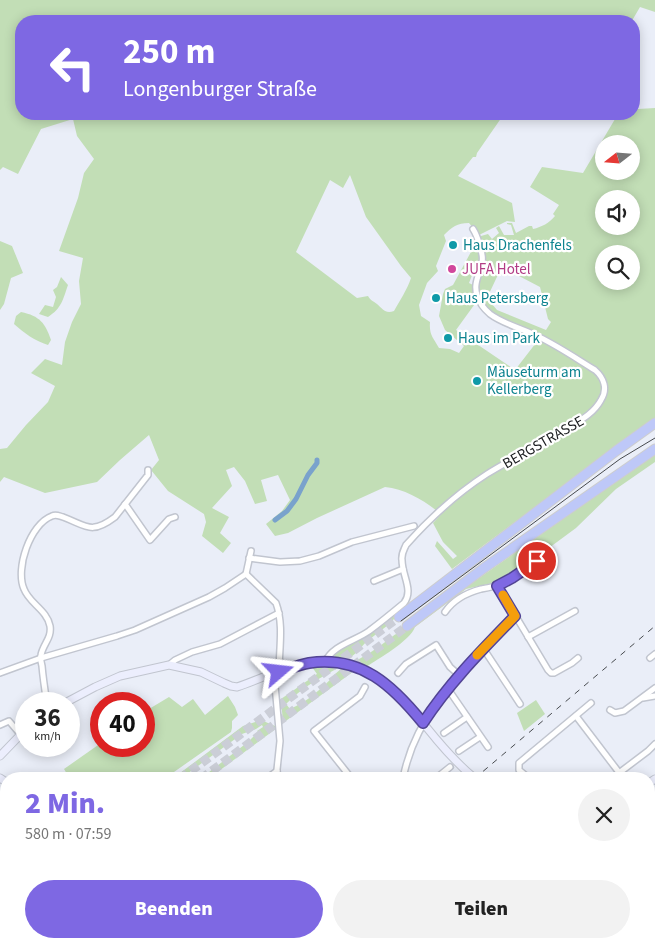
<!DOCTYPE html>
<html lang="de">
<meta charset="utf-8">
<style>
body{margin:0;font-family:"Source Sans 3",sans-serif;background:#f2f2f2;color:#222;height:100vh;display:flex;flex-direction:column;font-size:19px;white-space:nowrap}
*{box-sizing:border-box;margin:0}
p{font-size:16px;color:#767676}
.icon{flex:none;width:28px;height:28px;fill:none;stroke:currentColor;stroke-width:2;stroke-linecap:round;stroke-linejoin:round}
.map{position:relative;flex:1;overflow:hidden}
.details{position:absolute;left:0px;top:772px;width:655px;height:176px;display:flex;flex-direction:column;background:#fff;border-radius:20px 20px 0 0;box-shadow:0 2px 12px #0003}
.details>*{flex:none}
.hud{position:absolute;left:15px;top:15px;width:625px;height:105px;border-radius:20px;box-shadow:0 2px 12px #0003;background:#7e68e3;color:#fff;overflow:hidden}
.needle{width:32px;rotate:253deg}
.tools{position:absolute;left:595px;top:135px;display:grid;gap:10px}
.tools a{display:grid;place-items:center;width:45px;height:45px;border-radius:50%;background:#fff;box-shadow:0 2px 12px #0003;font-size:25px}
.speed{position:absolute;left:15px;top:692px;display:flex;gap:10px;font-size:25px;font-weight:700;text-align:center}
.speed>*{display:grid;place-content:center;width:65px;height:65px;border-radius:50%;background:#fff;box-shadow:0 2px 12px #0003;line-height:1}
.speed small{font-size:12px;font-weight:400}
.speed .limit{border:8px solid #d22;background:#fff;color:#111}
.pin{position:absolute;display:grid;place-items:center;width:42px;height:42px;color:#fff;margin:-21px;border:2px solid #fff;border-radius:50%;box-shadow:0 1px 5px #0007}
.me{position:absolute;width:55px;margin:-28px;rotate:73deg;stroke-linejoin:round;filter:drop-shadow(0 0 4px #0008)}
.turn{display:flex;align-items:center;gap:18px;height:105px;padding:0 25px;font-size:22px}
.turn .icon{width:65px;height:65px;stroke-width:2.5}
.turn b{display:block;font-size:35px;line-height:42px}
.round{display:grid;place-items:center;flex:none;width:52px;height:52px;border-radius:26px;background:#f2f2f2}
.summary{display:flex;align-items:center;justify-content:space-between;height:85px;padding:0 25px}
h1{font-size:30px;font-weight:800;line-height:38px;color:#7e68e3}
.primary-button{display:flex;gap:10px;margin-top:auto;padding:10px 25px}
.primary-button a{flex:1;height:58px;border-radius:30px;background:#7e68e3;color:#fff;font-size:20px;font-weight:800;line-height:58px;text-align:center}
.primary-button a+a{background:#f2f2f2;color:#222}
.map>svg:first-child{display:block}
</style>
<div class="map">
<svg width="655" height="948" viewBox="0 0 655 948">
<rect width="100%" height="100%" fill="#eaeef8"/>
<g fill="#c2deb6" fill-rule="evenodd">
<path d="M0,0H655V12L640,7L633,19V21H21V114H504L477,153L476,157H473L458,176L512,203L515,222L507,221L479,235L469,223C457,223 452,227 444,235L446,241L436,266L438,271L427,283L419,305L421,316L430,322C429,335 433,337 439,348L450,349L459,353L464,346L445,330L439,316L443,294L445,289L453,285L472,250L474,248H476C482,253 481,259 479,266L476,265L469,283L473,285L475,297L477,301L456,330L515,370L539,339L594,371L603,383L602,394L598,401L588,413L485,473L448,500L437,511C422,499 404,489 385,487L317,518L288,533L275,536L266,524L282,511L290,500L278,475L261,480L267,501L255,504L245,481L234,467L226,470L232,486L212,508L229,517L220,533L231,543L223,553L202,536L206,522L204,514L168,491L151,470L159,460L149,435L120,460L97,482L45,493L4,477L0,482V449L7,448L26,425L48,402L55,386L31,373L45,359L62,365L65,342L72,322L81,304L79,281L83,258L59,251L78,198L84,173L94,159L77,136L73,119L41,129L18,174L3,167L0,170ZM350,175L366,217L401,266L411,278C407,290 400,300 394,311C385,314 383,309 377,304C373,301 370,300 368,296L357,298L296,252L330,180L343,188Z"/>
<path d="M634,105L638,109L655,108V418L452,569L435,546L437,541L453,559L457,556L443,542L433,523L454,500L479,481L591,416C600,406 612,389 604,376C599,368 590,364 582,360C553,342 521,328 490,313C483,305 476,295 478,284C479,279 482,274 483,268C484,257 479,247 481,236L488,234L492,239L499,233L496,228L499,226L504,235H514L511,225L507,224V223H512L516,233L529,226H532L533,229C542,227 549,223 555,216L553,214L559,205L530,187L542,167L583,173L618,114H634ZM604,144H631V171H604ZM604,199H631V226H604ZM604,254H631V281H604ZM504,262L519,276L540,287L548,319L551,322L546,330L497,310L487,298Z"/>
<polygon points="0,241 12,246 23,273 11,278 4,304 0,310"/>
<path d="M61,277L68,285C63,299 62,308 48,317L39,314L45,305L53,307L56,297L53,290L57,287Z"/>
<path d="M21,312C40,316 45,323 51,340L48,345C35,341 24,333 14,324L16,316Z"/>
<path d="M655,454V462L616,489L576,528L538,556L497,582L466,589L415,627C410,641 378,659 366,667L353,663C360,658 367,655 374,650C387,642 394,632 409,629L462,590Z"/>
<polygon points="398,612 392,622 366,642 356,653 346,661 335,658 334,655 336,651 359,640"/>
<path d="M322,666L338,668C318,679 303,687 286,704L290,709C307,702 321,689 334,676V675L342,668L354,671L283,723L281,699L317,674L312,667Z"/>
<polygon points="228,696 235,707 238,715 232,721 232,728 231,732 164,779 70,779 64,769 101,743 101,746 144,746 144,712 169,697 182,707 193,699 205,715"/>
<polygon points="536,700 545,714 524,731 517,713"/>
<polygon points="261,720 275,726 277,728 208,779 200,779 248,742 258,732 257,731 263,727 262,725 256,729 242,734 180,779 172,779 243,726"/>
<polygon points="655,824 655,948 588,948 591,944 591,943 649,942 649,828"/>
</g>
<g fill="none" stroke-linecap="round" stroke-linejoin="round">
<polyline stroke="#79a2cc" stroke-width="5" points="275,520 287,511 296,499 308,475 317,463 317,460"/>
<g stroke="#cbced7" stroke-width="9" stroke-dasharray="9 4.5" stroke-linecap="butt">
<polyline points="180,779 399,617"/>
<polyline points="201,779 407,626"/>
</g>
<defs>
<g id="street">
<polyline points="125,504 150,540 169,519 175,517"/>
<polyline points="249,558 280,562 300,561 319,556 352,542 414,526"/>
<path d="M246,574L276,603C284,625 279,649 279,672"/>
<polyline points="246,574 251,551"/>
<polyline points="374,581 403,569"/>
<polyline points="497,585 548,670 551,673 554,673 572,663 578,658"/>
<path d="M445,612C454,599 466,593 481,589C487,588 494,587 500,584C517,576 531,565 546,554"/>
<polyline points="528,637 575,611"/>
<polyline points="483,648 520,704"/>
<polyline points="650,658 655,654"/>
<path d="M325,662C333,645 355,641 369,631C381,622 392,613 404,603C414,590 402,576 402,560C401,554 404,550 406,545C430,518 456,494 487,474C511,459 538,446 563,431C577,422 593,415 601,400C608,389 604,378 595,370C577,359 558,346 539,337C524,329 503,324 490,314C484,309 479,302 477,295C473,283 480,274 482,262C484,255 477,235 473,229"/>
<polyline points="169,665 175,660 192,652 220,644 279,613"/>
<polyline points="0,673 41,658 117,636 135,630 209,597 225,588 246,574"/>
<polyline points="398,673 406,664 436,645 450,667 459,675"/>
<polyline points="274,674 280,741 276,779"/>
<polyline points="448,689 488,747"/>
<polyline points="643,698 655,696"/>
<path d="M47,704C45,691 43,678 42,666C41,662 40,658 41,655C43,644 52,638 50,626C47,610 29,603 24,589C15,569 30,524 52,516C56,514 59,516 63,517C87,526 91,535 115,517L148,475V470"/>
<polyline points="610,710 615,713 624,711 655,688"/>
<polyline points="576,716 624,779"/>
<polyline points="0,725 9,721 20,734"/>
<polyline points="444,733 467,717"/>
<polyline points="459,751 480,737"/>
<polyline points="266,779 277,771"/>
<polyline points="352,779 314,731 360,696 365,687"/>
<path d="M403,779C415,711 470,663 515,615"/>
<polyline points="435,779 450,767"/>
<polyline points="530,779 519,770 519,763 591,703"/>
<polyline points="611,779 648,751 655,744"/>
<polyline points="492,942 497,948"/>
<polyline points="554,942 557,944 561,942"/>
<polyline points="297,944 299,948"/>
<polyline points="129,948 135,942"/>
<polyline points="369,948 370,942"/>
</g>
<g id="secondary">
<path d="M63,704L95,687L120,676L169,665L201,672L224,683L231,686L237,687C261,679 285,666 310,663C373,655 402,698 437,740C448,753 459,765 472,776"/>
<polyline points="0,756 26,729"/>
<polyline points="0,778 6,782"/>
<polyline points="649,783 655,779"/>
<polyline points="170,942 175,948"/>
<polyline points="455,948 460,942"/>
</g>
<g id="highway">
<polyline points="399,617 616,451 655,423"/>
<polyline points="407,626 484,568 655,449"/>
<polyline points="0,931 6,925"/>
<polyline points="2,948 8,942"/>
</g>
</defs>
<use href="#street" stroke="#c1c5cf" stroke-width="8"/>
<use href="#secondary" stroke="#c1c5cf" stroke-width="9"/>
<use href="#highway" stroke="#cdcdce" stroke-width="11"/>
<use href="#street" stroke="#fff" stroke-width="5"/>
<use href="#secondary" stroke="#eceefd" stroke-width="7"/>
<use href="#highway" stroke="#bec8f8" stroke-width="9"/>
<g stroke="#474a4e" stroke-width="1">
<polyline points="401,621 620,459 655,438"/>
<polyline points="0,936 6,930"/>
</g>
<g stroke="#474a4e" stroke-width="1" stroke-dasharray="6 6" stroke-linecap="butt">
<polyline points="474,779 655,626"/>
<polyline points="271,948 277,942"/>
</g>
</g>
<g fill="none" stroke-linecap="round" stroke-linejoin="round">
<defs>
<path id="route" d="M279,672C289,669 298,665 309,663C361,655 393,686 423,723C449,683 482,650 515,616L497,586L512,578L537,561"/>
</defs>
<use href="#route" stroke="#524494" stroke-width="12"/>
<use href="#route" stroke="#7e68e3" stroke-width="9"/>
<polyline stroke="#f59e0b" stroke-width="9" points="477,655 515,616 503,595"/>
</g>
<g fill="#0f9aa8" stroke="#fff" stroke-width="2">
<circle cx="453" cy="245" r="5"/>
<circle cx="436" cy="298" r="5"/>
<circle cx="448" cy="338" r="5"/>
<circle cx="477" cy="381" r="5"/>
</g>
<circle fill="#d1479c" stroke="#fff" stroke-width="2" cx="452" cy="269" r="5"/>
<g text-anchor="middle" stroke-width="4.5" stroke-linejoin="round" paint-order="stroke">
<g font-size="15" fill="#0d838f" stroke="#fff" text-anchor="start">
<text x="463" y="250">Haus Drachenfels</text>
<text x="446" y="303">Haus Petersberg</text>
<text x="458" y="343">Haus im Park</text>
<text x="487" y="377">Mäuseturm am<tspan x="487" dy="17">Kellerberg</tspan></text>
</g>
<g font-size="15" fill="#b23c85" stroke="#fff" text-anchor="start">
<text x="462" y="274">JUFA Hotel</text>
</g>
<g font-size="15" fill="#1a1c1f" stroke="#fff">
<text transform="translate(543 442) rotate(-30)" y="5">BERGSTRASSE</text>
</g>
</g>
</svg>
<div class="tools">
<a><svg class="needle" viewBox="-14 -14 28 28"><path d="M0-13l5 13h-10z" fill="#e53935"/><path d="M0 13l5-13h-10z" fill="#767676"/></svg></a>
<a><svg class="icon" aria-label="sound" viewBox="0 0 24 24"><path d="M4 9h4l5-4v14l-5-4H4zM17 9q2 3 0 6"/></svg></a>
<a><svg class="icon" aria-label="search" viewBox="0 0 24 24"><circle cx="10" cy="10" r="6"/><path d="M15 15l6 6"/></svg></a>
</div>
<div class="speed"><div>36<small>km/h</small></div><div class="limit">40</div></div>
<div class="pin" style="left:537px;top:561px;background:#d93025"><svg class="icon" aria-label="arrive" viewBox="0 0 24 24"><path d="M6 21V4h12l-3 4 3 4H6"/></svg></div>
<svg class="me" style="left:279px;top:672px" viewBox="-20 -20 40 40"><path d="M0-17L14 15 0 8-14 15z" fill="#7e68e3" stroke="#fff" stroke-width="4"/></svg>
<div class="hud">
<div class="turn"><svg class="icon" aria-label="left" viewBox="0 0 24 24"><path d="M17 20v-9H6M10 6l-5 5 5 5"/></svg><div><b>250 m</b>Longenburger Straße</div></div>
</div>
<section class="details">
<div class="summary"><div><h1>2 Min.</h1><p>580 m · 07:59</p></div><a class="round"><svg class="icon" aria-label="close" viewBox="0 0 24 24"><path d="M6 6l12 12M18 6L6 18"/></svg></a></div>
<div class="primary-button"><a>Beenden</a><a>Teilen</a></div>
</section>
</div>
